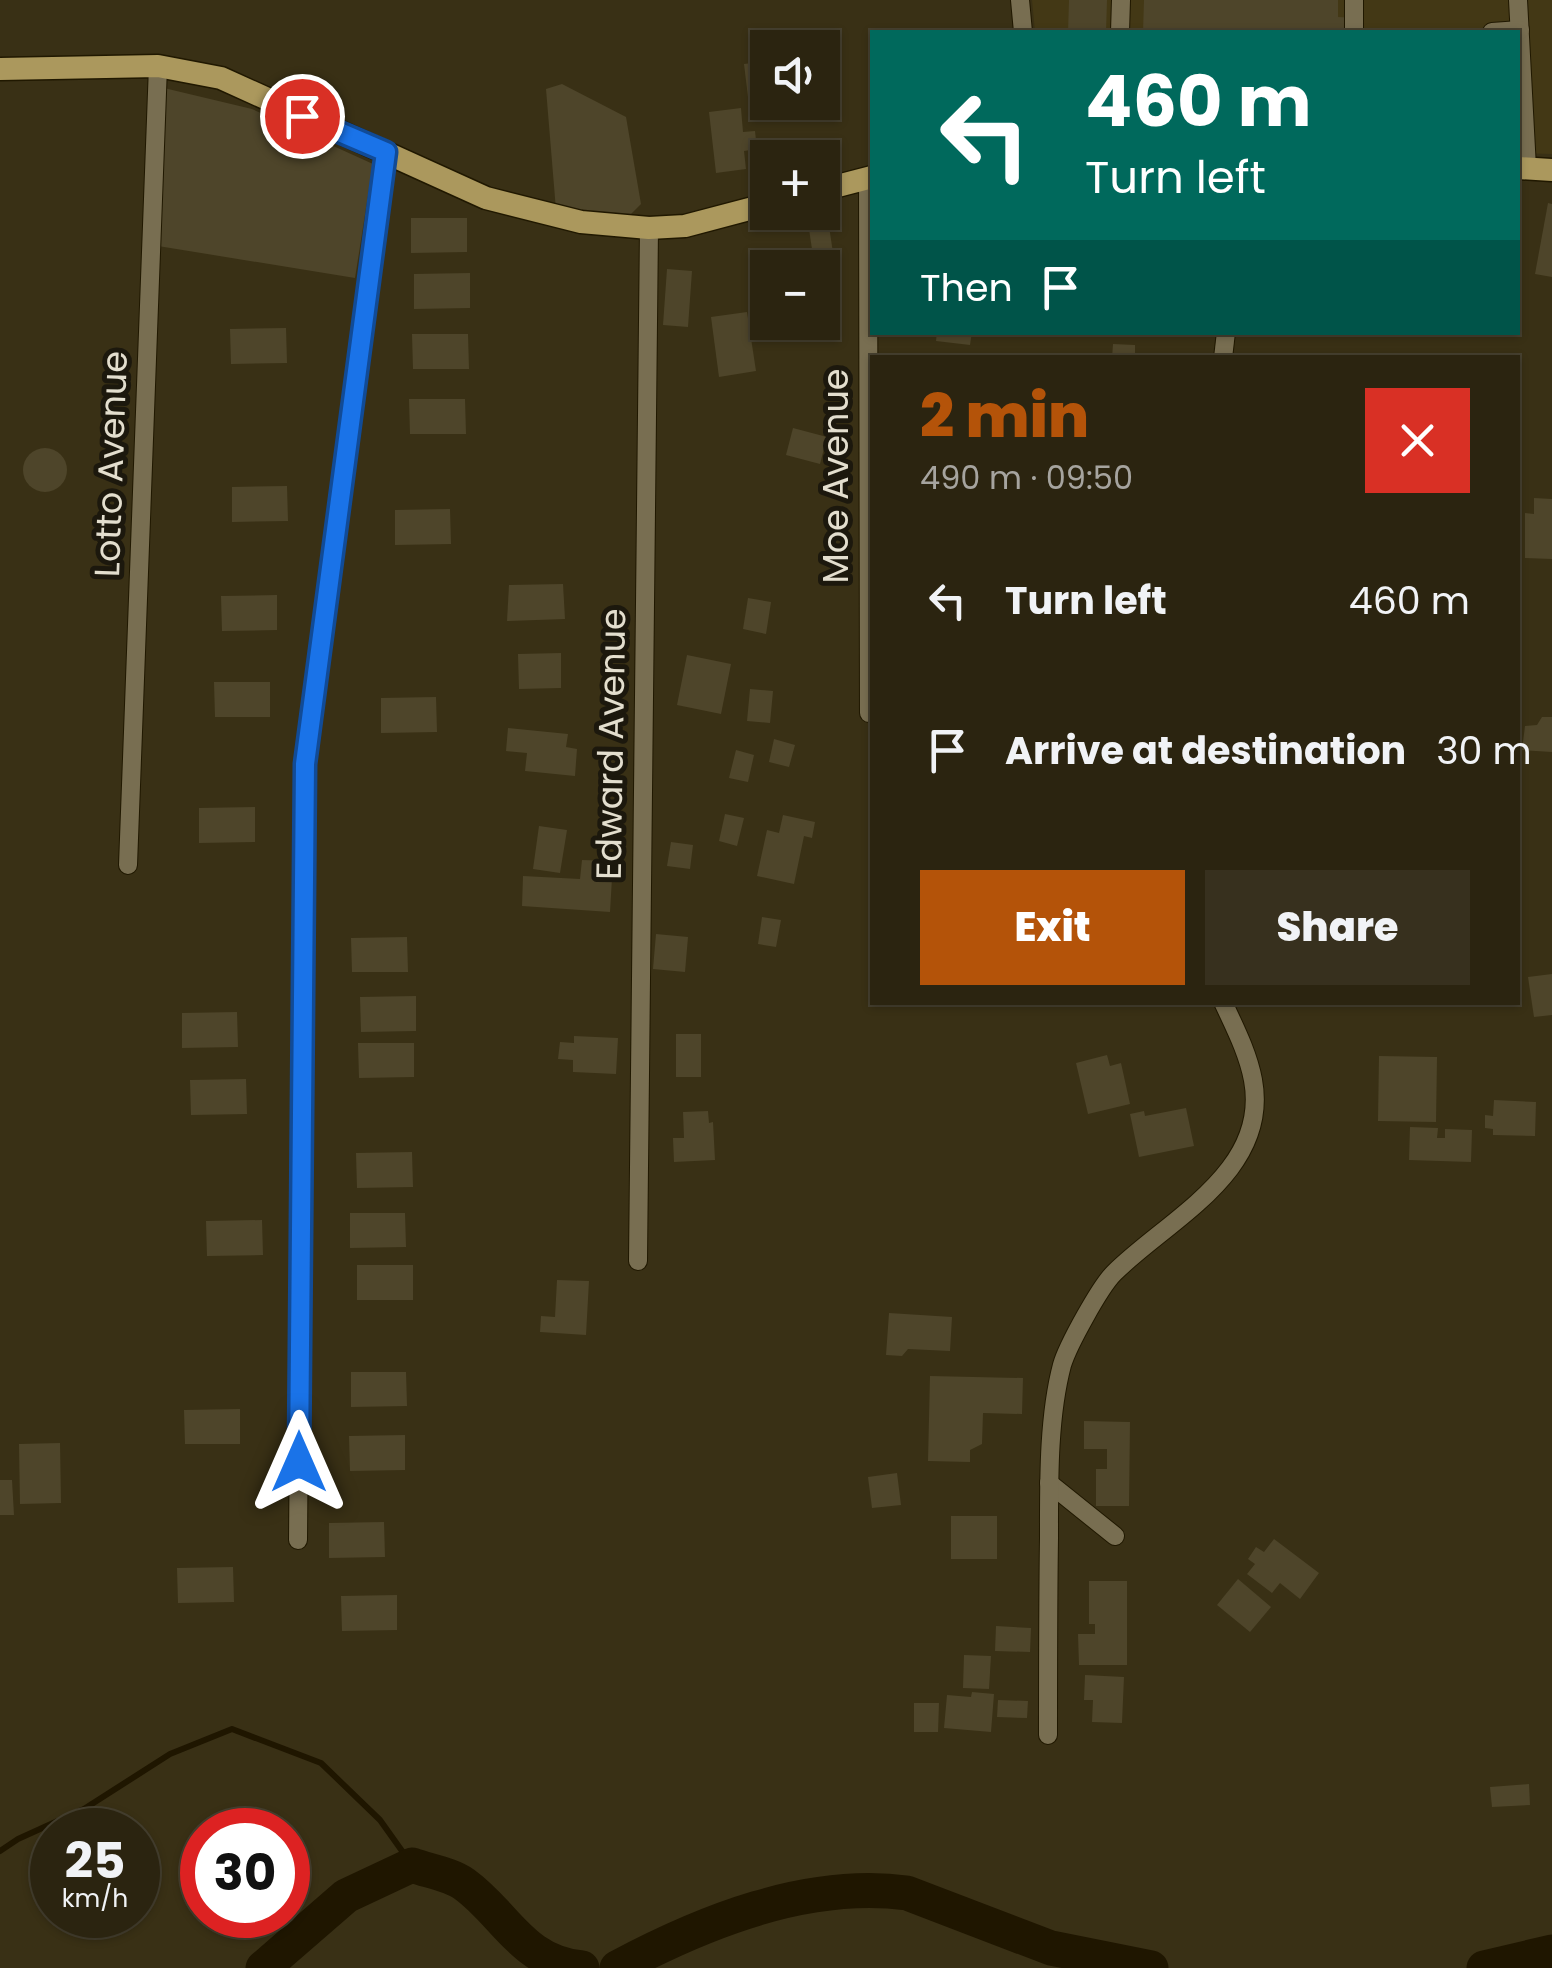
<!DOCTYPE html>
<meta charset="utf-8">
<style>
body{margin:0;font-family:Poppins,sans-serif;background:#37301e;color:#f1f3f6;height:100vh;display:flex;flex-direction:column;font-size:38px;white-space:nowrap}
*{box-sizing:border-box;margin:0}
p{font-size:32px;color:#a6a49f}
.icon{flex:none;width:55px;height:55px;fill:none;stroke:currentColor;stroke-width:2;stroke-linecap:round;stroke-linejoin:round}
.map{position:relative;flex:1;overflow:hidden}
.side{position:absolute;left:870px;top:355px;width:650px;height:650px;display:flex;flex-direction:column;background:#2b2410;border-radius:0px;box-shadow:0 2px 8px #0004,0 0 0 2px #474130}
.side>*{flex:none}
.hud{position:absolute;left:870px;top:30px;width:650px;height:305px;border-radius:0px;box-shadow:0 2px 8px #0004,0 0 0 2px #474130;background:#00695c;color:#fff;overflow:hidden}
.controls{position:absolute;left:750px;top:30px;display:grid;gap:20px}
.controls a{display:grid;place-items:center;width:90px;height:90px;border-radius:0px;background:#2b2410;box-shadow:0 2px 8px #0004,0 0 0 2px #474130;font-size:50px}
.speed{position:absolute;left:30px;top:1808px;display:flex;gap:20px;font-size:50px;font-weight:700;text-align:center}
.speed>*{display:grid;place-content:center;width:130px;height:130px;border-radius:50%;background:#2b2410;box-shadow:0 2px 8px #0004,0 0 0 2px #474130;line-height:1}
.speed small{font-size:25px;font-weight:400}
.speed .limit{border:15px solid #d22;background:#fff;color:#111}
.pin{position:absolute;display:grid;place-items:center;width:85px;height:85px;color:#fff;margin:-42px;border:5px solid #fff;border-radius:50%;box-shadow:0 2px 10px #0007}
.me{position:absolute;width:110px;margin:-55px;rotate:0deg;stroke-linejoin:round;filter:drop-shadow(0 0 8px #0008)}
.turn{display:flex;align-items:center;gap:35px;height:210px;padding:0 50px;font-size:45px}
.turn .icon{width:130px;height:130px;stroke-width:2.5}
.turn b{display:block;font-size:70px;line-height:85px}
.then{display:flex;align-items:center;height:95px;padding:0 50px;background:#0003;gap:20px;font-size:38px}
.round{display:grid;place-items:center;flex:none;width:105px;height:105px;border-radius:0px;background:#37301e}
.headline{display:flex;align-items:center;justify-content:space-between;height:170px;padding:0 50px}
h1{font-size:60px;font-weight:800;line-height:75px;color:#b45309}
.primary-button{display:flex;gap:20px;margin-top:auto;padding:20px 50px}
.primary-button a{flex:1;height:115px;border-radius:0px;background:#b45309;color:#fff;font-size:40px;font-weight:800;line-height:115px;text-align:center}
.primary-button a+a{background:#37301e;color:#f1f3f6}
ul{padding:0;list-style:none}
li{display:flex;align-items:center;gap:30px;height:150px;padding:0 50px}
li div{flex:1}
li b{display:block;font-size:38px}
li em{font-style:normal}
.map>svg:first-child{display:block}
</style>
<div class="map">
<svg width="1552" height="1968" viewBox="0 0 1552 1968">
<rect width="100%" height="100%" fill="#393015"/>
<polygon fill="#433815" points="1032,0 1552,0 1552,154 1518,153 1518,32 1035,32"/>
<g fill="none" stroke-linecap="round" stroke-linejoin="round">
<polyline stroke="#1f1600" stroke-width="6" points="0,1851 18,1839 84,1809 170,1754 232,1729 321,1763 380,1820 412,1865"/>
<g stroke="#1f1600" stroke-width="35">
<path d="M263,1968L346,1896L412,1865C428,1871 450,1874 464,1884C506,1914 521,1962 582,1968"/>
<path d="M617,1968C703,1922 807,1880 907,1893L1051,1948L1151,1968"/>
<polyline points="1484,1968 1552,1952"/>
</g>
</g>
<g fill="#4e452a">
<polygon points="1069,0 1107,0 1106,32 1068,32"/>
<polygon points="1144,0 1338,0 1338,17 1358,18 1357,32 1143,32"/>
<polygon points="768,61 768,94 748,97 744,64"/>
<polygon points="562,84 626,117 641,204 630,215 556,210 546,89"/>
<polygon points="164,88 252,109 373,164 355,278 158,246"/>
<polygon points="741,108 743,132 755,131 757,149 744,151 746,169 716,173 709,112"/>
<polygon points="1548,203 1552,204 1552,277 1535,274"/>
<polygon points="411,218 467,218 467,252 411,253"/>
<polygon points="829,226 833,253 813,256 809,229"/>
<polygon points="667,269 692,271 688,327 663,325"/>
<polygon points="470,273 470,308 414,309 414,274"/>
<polygon points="747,312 756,371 719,377 711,317"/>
<polygon points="286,328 287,363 231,364 230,329"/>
<polygon points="937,332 972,332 970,345 936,341"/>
<polygon points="412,334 468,334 469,369 413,369"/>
<polygon points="1113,344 1135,345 1135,358 1112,358"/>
<polygon points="409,399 465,399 466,434 410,434"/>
<polygon points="793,428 827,437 820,464 786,455"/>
<circle cx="45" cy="470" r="22"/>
<polygon points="287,486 288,521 232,522 232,487"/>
<polygon points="1534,498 1552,499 1552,559 1525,558 1525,513 1534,514"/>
<polygon points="450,509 451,544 395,545 395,510"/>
<polygon points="563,584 565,619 507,621 509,585"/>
<polygon points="277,595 277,630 222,631 221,596"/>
<polygon points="748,598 771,602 766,634 743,629"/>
<polygon points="561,653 561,688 519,689 518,654"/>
<polygon points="687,655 731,664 721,714 677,705"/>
<polygon points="214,682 270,682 270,717 215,717"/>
<polygon points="750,689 773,691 770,723 747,721"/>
<polygon points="436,697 437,732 381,733 381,698"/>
<polygon points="1542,717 1552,717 1552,752 1522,750 1525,726 1537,725"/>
<polygon points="508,728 568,734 566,747 577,749 575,776 525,771 527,753 506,751"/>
<polygon points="774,739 795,745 789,767 769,762"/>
<polygon points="736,750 754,755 748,782 729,778"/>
<polygon points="255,807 255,842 199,843 199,808"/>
<polygon points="725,814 744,818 737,846 719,841"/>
<polygon points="783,815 815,822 812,838 804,836 794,884 757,876 767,830 779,833"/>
<polygon points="539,826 567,830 560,873 533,869"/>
<polygon points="671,842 693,845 690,869 667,866"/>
<polygon points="582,860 613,861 610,912 522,906 523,876 580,879"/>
<polygon points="762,917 781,920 776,947 758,944"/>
<polygon points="656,934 688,937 685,972 653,969"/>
<polygon points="407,937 408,972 352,972 351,938"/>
<polygon points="1552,974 1552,1015 1534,1017 1528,977"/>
<polygon points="416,996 416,1031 361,1032 360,997"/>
<polygon points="237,1012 238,1047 182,1048 182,1013"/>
<rect x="676" y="1034" width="25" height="43"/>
<polygon points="574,1036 618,1038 616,1074 573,1072 573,1060 558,1059 560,1042 574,1043"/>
<polygon points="358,1043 414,1043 414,1077 359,1078"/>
<polygon points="1107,1055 1110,1066 1121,1063 1130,1104 1088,1114 1076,1063"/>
<polygon points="1379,1056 1437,1057 1436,1122 1378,1121"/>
<polygon points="246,1079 247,1114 191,1115 190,1080"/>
<polygon points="1494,1100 1536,1102 1535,1136 1493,1135 1493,1129 1485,1128 1485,1115 1493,1116"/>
<polygon points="1186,1108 1194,1146 1139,1157 1130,1114 1144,1111 1145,1116"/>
<polygon points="708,1111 709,1123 713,1122 715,1160 674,1162 673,1138 684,1138 683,1112"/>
<polygon points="1410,1127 1438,1128 1437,1138 1445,1138 1445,1129 1472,1130 1471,1162 1409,1160"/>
<polygon points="412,1152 413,1187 357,1188 356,1153"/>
<polygon points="350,1213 405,1213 406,1247 350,1248"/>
<polygon points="262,1220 263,1255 207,1256 206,1221"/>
<rect x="357" y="1265" width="56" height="35"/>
<polygon points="557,1280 589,1281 586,1335 540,1332 541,1316 555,1317"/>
<polygon points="889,1313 952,1317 950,1351 908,1349 902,1356 886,1355"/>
<polygon points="351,1372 406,1372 407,1406 351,1407"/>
<polygon points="930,1376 1023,1378 1022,1414 983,1413 982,1444 970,1450 970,1462 928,1461"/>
<polygon points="240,1409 240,1444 185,1444 184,1410"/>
<polygon points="1084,1421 1130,1422 1129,1506 1096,1506 1096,1469 1107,1469 1107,1449 1084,1449"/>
<polygon points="405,1435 405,1470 350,1471 349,1436"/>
<polygon points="60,1443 61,1503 20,1504 19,1444"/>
<polygon points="897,1473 901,1505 872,1508 868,1477"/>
<polygon points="0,1480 12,1480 14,1515 0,1515"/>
<rect x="951" y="1516" width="46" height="43"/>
<polygon points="384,1522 385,1557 329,1558 329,1523"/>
<polygon points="1274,1539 1319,1573 1300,1599 1280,1583 1272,1593 1247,1574 1255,1564 1248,1559 1256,1547 1264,1552"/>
<polygon points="233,1567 234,1602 178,1603 177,1568"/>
<polygon points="1238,1579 1271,1607 1250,1632 1217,1605"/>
<polygon points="1089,1581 1127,1581 1127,1665 1079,1665 1078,1634 1095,1634 1095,1624 1089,1624"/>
<polygon points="397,1595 397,1630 342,1631 341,1596"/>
<polygon points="996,1626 1031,1628 1030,1652 995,1651"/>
<polygon points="964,1655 991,1656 989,1689 963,1688"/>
<polygon points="1085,1675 1124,1677 1122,1723 1092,1722 1093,1700 1084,1700"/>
<polygon points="972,1692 994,1694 991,1732 944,1728 947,1695 971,1697"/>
<polygon points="998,1700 1028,1701 1027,1718 997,1717"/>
<polygon points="914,1703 939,1703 938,1732 914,1732"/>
<polygon points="1529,1784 1530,1805 1492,1807 1490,1787"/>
</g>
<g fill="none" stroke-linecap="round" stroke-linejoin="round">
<defs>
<g id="minor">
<polyline points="1020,0 1023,32"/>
<polyline points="1518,0 1527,168"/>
<polyline points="1120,32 1121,0"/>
<polyline points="1354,32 1354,0"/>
<polyline points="1492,32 1520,30"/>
<polyline points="868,178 869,713"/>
<polyline points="1223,358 1226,332"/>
<polyline points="128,865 158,66"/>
<polyline points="638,1261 649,228"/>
<polyline points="1049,1483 1115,1536"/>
<polyline points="298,1540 305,764 386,153"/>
<path d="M1048,1735C1048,1669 1048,1604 1049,1538C1049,1483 1048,1418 1062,1365C1068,1345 1100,1287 1114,1273C1167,1220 1270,1172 1253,1080C1248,1053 1235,1028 1223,1002"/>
</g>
<g id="major">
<polyline points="0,69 158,66 221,78 486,198 581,222 649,228 685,226 768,204"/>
<polyline points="1518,168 1552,170"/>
<polyline points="822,190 872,177"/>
</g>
</defs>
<use href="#minor" stroke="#201800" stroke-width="20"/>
<use href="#major" stroke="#201800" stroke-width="25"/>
<use href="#minor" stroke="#786e51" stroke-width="18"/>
<use href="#major" stroke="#ab985d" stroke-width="22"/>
</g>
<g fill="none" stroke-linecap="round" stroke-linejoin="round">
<defs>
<polyline id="route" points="299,1462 305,764 386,152 302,116"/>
</defs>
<use href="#route" stroke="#114b97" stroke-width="25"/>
<use href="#route" stroke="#1a73e8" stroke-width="18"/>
</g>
<g text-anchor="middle" stroke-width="10" stroke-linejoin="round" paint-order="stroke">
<g font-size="35" fill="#e3dece" stroke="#1c180d">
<text transform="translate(111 464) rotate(-88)" y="12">Lotto Avenue</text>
<text transform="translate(836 476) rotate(-90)" y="12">Moe Avenue</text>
<text transform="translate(611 744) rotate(-89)" y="12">Edward Avenue</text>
</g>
</g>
</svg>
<div class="controls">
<a><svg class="icon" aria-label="sound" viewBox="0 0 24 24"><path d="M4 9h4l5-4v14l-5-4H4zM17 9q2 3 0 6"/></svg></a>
<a>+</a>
<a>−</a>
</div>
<div class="speed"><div>25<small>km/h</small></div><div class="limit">30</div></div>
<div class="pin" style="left:302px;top:116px;background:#d93025"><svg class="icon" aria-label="arrive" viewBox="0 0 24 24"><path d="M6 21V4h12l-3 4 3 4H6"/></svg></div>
<svg class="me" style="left:299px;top:1462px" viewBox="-20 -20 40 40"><path d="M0-17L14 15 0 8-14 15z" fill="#1a73e8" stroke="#fff" stroke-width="4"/></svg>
<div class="hud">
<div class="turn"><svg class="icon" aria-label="left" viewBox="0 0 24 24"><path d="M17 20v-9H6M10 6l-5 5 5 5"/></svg><div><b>460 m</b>Turn left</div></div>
<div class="then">Then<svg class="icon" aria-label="arrive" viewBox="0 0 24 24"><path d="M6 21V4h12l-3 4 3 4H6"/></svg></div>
</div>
<section class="side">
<div class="headline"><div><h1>2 min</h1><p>490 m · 09:50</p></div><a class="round" style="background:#d93025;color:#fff"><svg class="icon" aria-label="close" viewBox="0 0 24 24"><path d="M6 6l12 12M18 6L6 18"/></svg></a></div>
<ul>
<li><svg class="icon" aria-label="left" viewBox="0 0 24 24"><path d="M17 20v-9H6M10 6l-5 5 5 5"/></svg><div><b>Turn left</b></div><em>460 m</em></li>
<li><svg class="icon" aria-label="arrive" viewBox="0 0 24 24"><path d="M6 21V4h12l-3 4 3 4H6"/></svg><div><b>Arrive at destination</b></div><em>30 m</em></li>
</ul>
<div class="primary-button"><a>Exit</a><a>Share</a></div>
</section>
</div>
